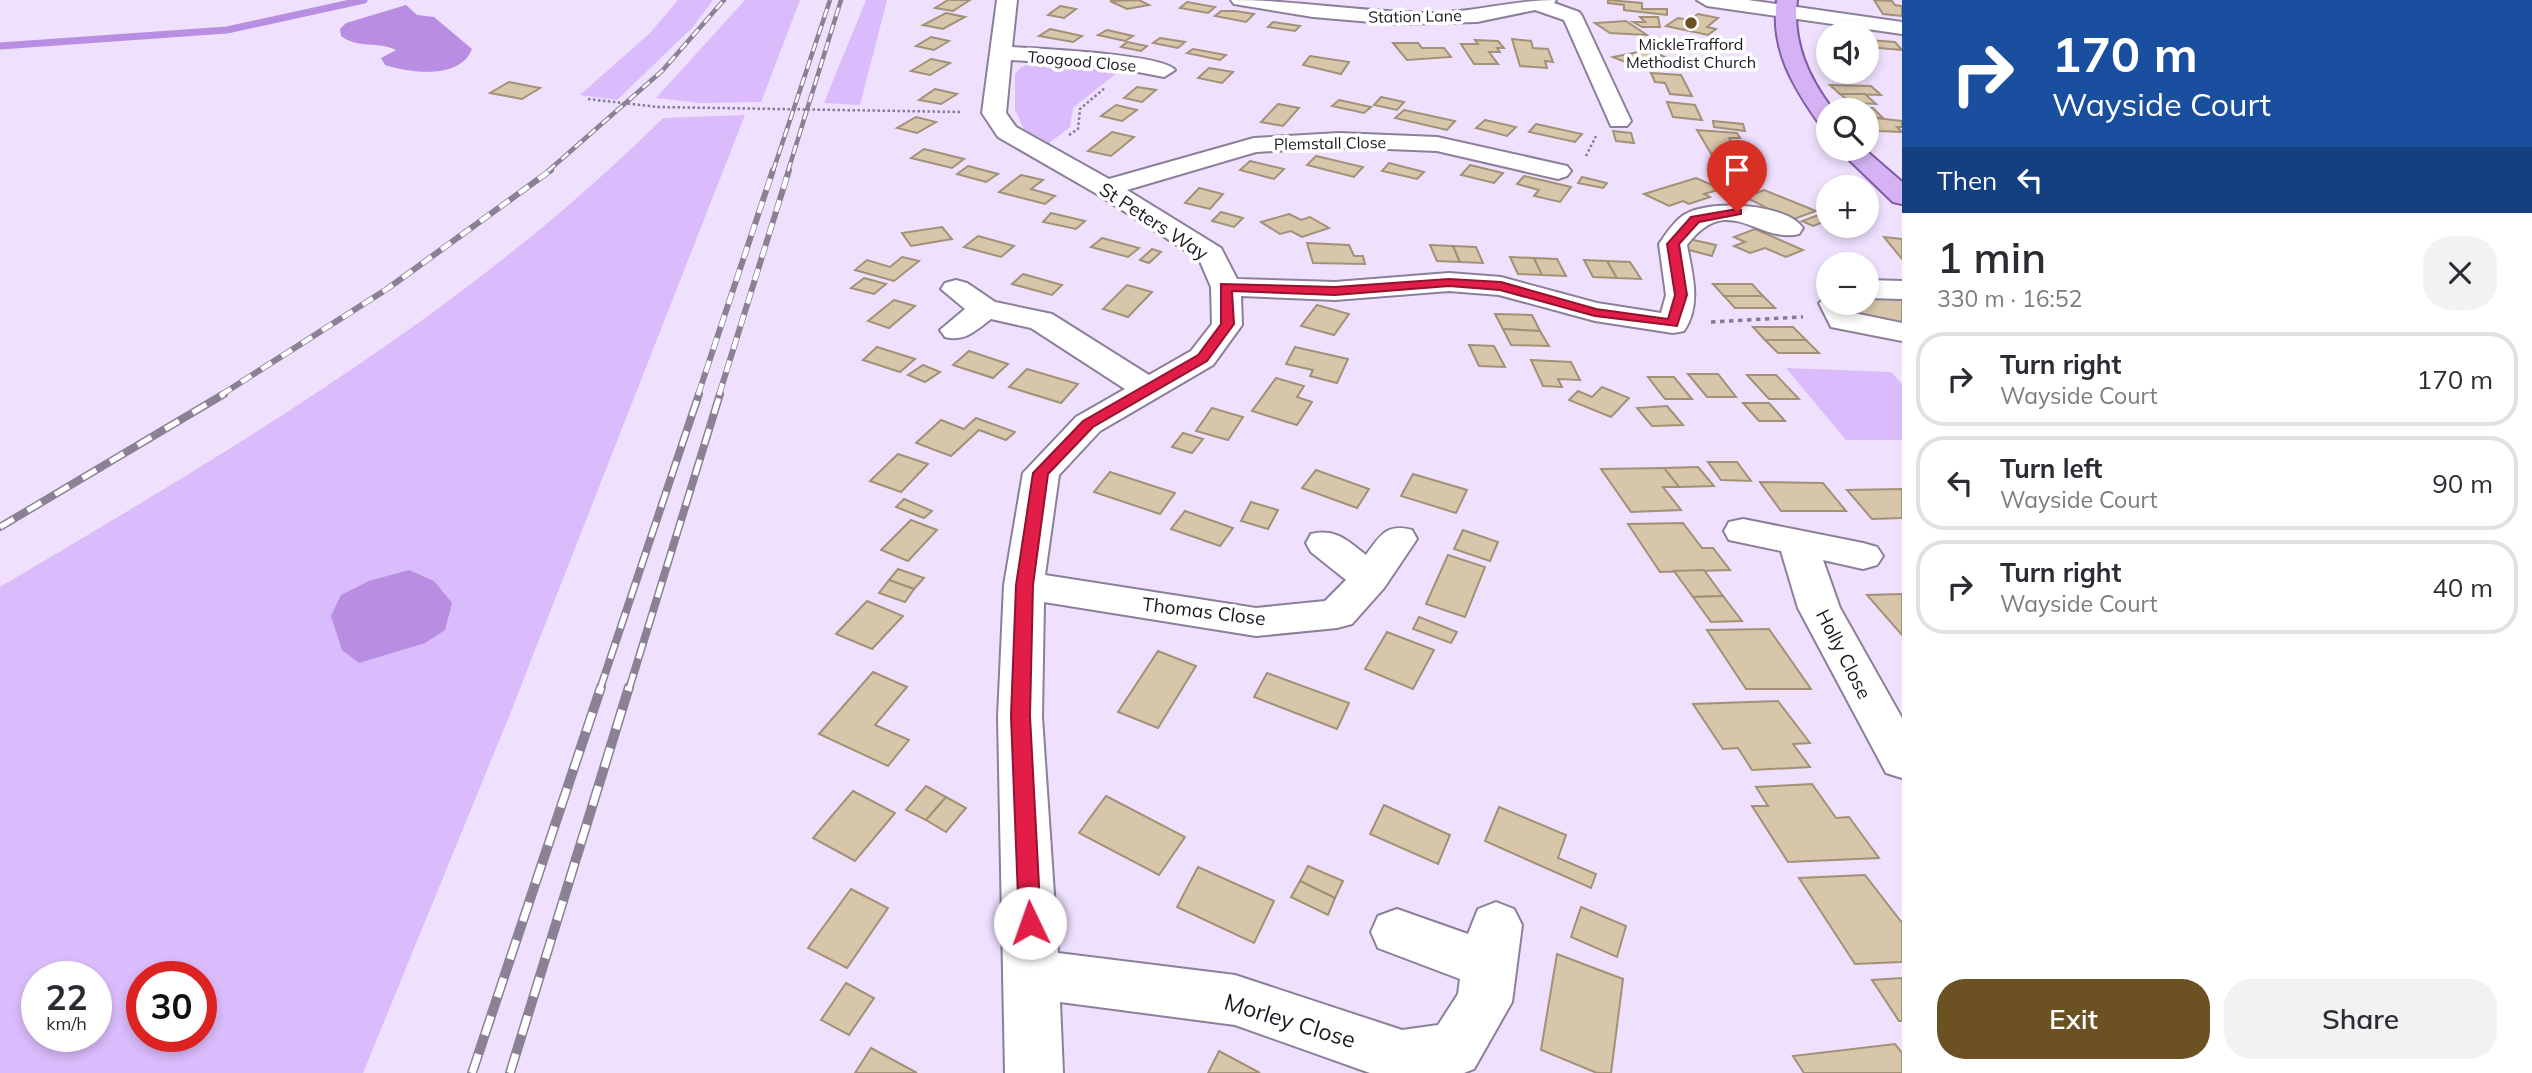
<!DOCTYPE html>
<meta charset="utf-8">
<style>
body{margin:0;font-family:Mulish,sans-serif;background:#f2f2f3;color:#2b2b33;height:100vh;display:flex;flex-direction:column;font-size:26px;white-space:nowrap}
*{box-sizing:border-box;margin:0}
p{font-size:23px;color:#7c7c81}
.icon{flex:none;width:38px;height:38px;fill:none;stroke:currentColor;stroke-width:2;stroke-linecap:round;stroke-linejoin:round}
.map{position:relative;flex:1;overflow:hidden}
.panel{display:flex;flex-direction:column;background:#fff;width:630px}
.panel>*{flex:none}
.hud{background:#1a4fa0;color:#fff;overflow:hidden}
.tools{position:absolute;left:1816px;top:21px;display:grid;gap:14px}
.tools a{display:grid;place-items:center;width:63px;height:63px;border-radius:50%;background:#fff;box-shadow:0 4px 10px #0003;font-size:35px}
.speed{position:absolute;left:21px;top:961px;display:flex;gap:14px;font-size:35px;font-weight:700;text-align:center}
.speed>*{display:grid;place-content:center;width:91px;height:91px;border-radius:50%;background:#fff;box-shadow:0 4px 10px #0003;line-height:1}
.speed small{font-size:18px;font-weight:400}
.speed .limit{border:10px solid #d22;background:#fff;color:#111}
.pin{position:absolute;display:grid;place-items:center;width:60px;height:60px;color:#fff;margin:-72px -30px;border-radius:50% 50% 50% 0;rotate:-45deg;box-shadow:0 0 7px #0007}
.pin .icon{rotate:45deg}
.me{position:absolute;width:77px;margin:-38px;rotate:357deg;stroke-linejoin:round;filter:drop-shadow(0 0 5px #0008)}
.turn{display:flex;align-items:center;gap:24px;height:147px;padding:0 35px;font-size:32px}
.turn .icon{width:91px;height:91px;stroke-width:2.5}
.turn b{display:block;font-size:49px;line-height:60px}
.then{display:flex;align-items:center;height:66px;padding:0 35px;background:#0003;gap:14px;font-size:26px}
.round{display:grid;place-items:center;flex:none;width:74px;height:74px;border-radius:28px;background:#f2f2f3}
.headline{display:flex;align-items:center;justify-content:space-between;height:119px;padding:0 35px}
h1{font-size:42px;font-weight:600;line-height:52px}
.primary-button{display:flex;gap:14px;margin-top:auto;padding:14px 35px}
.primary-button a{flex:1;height:80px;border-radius:28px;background:#6c5123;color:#fff;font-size:28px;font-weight:600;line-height:80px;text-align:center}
.primary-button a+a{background:#f2f2f3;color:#2b2b33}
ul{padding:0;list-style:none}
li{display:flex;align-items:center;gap:21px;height:94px;margin:0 14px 10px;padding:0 21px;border:4px solid #e1e1e2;border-radius:28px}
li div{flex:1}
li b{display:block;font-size:26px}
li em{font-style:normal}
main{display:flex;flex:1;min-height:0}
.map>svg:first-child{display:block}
</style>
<main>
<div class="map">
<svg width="1902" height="1073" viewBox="0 0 1902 1073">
<rect width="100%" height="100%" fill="#efe1fe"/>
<g fill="#dabbfb" fill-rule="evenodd">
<polygon points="678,0 713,0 692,28 617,100 580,95 650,33"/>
<polygon points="745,0 800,0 761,102 700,103 656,98"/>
<polygon points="866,0 887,0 860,105 824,103"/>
<polygon points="1042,61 1102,63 1123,68 1073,108 1070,127 1049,143 1024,129 1015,110 1015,74 1021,67"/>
<path d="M745,115L508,719L363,1073H0V587C233,449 470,310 663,118ZM37,976H96V1036H37ZM142,976H201V1036H142Z"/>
<polygon points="1786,368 1891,372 1902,384 1902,440 1846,440"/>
</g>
<g fill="#b88de2">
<path d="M406,5L417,15L434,17L472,49C460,80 410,73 385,65L381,58L396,50C378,41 358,49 341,36L340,29L346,23Z"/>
<polygon points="409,570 434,581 452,603 445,630 425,643 359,663 342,650 331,616 341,595 369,581"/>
</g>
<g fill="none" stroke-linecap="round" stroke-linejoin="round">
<polyline stroke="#b88de2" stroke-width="7" points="0,46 227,30 364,0"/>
</g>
<g fill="#d8c6ab" stroke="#a29177" stroke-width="2">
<polygon points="948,0 970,0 953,11 935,8"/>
<polygon points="1139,0 1149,5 1127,9 1110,1"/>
<polygon points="1608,0 1642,3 1642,9 1667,9 1667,15 1624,10 1624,5 1608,3"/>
<polygon points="1874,0 1892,1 1895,5 1902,6 1902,16 1883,14"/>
<polygon points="1187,2 1215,7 1208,13 1180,8"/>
<polygon points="1060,6 1076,9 1064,18 1048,15"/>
<polygon points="1221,11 1235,11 1254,14 1246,22 1215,16"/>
<polygon points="946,13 965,17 943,29 923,25"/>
<polygon points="1698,14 1718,18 1707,27 1716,29 1708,35 1666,26 1678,18 1689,20"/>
<polygon points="1640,17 1658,17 1660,27 1642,27 1633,22 1645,22"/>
<polygon points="1626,21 1647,35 1610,33 1595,23"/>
<polygon points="1273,22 1300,26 1295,31 1268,27"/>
<polygon points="1050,29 1082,36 1073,42 1039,36"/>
<polygon points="1107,30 1133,36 1125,41 1098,35"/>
<polygon points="931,37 949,41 934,50 916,46"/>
<polygon points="1160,38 1185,42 1178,48 1153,43"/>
<polygon points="1512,39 1531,41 1533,48 1548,49 1553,62 1545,61 1547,68 1520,66"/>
<polygon points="1475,40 1498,41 1504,48 1497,48 1500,52 1489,52 1498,64 1474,64 1461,44 1478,44"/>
<polygon points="1867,40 1895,42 1902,50 1867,47"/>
<polygon points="1127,42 1147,46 1141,51 1121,47"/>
<polygon points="1393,43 1418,43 1422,48 1444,48 1451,57 1407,60"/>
<polygon points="1193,49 1226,55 1220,60 1187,53"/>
<polygon points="1648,50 1672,60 1637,67 1613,57"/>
<polygon points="1310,56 1349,62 1341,74 1303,65"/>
<polygon points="931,59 950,63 930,75 911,71"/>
<polygon points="1209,68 1233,72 1222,83 1198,78"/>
<polygon points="1651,73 1681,75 1692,96 1670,94 1665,83 1655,82"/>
<polygon points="509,82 540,88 522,99 490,93"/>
<polygon points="1830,85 1871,86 1881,95 1840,94"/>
<polygon points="1137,87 1156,90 1142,102 1124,98"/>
<polygon points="935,89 957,94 941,104 919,100"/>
<polygon points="1840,94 1865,94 1876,104 1851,103"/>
<polygon points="1381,97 1404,102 1397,110 1374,105"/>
<polygon points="1339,100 1371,107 1364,113 1332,106"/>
<polygon points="1667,102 1695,105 1702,120 1673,117"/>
<polygon points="1278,104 1299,108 1283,126 1261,122"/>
<polygon points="1116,105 1137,110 1122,121 1101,116"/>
<polygon points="1854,107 1873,108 1883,118 1867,117 1867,110 1857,110"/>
<polygon points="1404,110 1455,121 1447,130 1395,118"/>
<polygon points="916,117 936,122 917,133 897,128"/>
<polygon points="1867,117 1902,121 1902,127 1897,127 1902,132 1878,131"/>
<polygon points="1485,120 1516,127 1507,136 1476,128"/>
<polygon points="1713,121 1743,124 1745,131 1714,127"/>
<polygon points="1536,124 1582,134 1575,142 1529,132"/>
<polygon points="1697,130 1737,133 1740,138 1729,138 1735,148 1727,147 1734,159 1713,157"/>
<polygon points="1613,131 1631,133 1634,143 1616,141"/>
<polygon points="1112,132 1134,137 1111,156 1088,151"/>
<polygon points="924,149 964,159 952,168 911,158"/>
<polygon points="1316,156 1363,167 1354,177 1307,165"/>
<polygon points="1250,161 1284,169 1274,179 1240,170"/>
<polygon points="1389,163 1424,172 1417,179 1382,171"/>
<polygon points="1470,165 1503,173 1494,183 1461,175"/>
<polygon points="968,166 998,174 986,182 957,174"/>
<polygon points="1021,175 1043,180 1031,189 1055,196 1045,204 999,192"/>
<polygon points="1524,176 1571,187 1560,202 1534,196 1539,190 1517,184"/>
<polygon points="1582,177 1607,183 1603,188 1578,183"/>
<polygon points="1696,178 1721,189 1704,194 1710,197 1689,204 1683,201 1669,206 1644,194"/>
<polygon points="1199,188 1223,194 1210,209 1185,203"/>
<polygon points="1764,190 1816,211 1791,220 1745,197"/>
<polygon points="1221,212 1243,218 1234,227 1212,221"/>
<polygon points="1051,213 1085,221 1076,229 1043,222"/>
<polygon points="1824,213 1829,215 1829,220 1813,226 1802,221"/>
<polygon points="1289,214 1301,220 1310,217 1329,228 1302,237 1291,231 1280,234 1261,222"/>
<polygon points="942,227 952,239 911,246 902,233"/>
<polygon points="1755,229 1803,250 1786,257 1765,248 1750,253 1734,246 1745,242 1734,237"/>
<polygon points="978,236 1014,246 1001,257 964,247"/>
<polygon points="1884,237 1902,239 1902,259"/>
<polygon points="1102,238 1139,248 1128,257 1091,247"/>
<polygon points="1689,239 1716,245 1712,256 1685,249"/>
<polygon points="1307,243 1349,245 1354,256 1363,256 1365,264 1313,263"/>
<polygon points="1430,245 1453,246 1460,262 1437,261"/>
<polygon points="1453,246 1476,247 1483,263 1460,262"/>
<polygon points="1152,249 1161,252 1149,263 1140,260"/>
<polygon points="902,257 919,261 894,281 855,270 867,260 890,267"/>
<polygon points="1510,257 1534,258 1542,275 1518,274"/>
<polygon points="1534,258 1557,259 1566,276 1542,275"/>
<polygon points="1584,260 1607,261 1617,278 1593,277"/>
<polygon points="1607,261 1630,262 1641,279 1617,278"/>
<polygon points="1023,274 1062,285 1052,295 1012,284"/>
<polygon points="864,278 886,284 874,294 851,288"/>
<polygon points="1713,284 1752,284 1763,296 1724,296"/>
<polygon points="1127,285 1152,292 1128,317 1103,309"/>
<polygon points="1867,293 1902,295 1902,322 1862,320 1848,303 1867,303"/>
<polygon points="1724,296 1763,296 1775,308 1735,308"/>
<polygon points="894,300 915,306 889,328 868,321"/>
<polygon points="1317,305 1349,314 1334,335 1301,326"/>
<polygon points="1495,314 1532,315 1540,331 1503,329"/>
<polygon points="1753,327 1793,327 1806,340 1765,340"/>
<polygon points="1503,329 1540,331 1549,346 1511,345"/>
<polygon points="1765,340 1806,340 1819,353 1778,353"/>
<polygon points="1469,345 1494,346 1505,367 1479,366"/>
<polygon points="877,347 915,359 900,372 863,360"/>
<polygon points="1295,347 1348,359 1337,383 1310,376 1313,370 1286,364"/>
<polygon points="969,351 1008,364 993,378 953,365"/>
<polygon points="1531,360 1571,362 1580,380 1558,379 1562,387 1543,386"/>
<polygon points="923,365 940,372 925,382 908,375"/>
<polygon points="1027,369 1078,384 1061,403 1009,387"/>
<polygon points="1688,374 1718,374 1736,397 1707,397"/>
<polygon points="1747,375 1776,375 1799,399 1769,399"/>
<polygon points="1648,377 1674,377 1692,399 1665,399"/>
<polygon points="1276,378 1304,386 1297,397 1312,402 1297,425 1252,411"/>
<polygon points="1602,387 1629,398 1611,417 1569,400 1578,391 1592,397"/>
<polygon points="1743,403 1769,403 1785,421 1759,421"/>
<polygon points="1667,406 1683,425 1652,426 1637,408"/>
<polygon points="1212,408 1243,417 1228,440 1196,431"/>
<polygon points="976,418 1015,432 1006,440 979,430 951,456 916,443 941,420 964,429"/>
<polygon points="1183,433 1203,439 1192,453 1172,447"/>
<polygon points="898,454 928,464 901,492 870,481"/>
<polygon points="1708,462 1737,462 1751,481 1721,480"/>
<polygon points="1698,467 1714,486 1679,487 1664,468"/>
<polygon points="1664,468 1679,487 1663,487 1681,510 1631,512 1601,469"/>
<polygon points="1316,470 1369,489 1357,508 1302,488"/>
<polygon points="1110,472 1175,493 1160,514 1094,492"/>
<polygon points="1413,474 1467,490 1456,513 1401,496"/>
<polygon points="1760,482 1823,483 1846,511 1781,511"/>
<polygon points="1902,489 1902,518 1872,519 1847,490"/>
<polygon points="904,499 932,511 924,518 896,507"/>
<polygon points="1251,502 1278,510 1268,529 1241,521"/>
<polygon points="1185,511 1233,528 1220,546 1171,529"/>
<polygon points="911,520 937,530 908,561 881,550"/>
<polygon points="1683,523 1702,548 1713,548 1730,570 1660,572 1628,524"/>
<polygon points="1463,530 1498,542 1490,561 1454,549"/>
<polygon points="1448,555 1485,567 1465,617 1426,604"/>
<polygon points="898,569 924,578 914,589 889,580"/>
<polygon points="1704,570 1723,596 1693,597 1674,571"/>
<polygon points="889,580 914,589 905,602 879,593"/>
<polygon points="1902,594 1902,635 1867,595"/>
<polygon points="1723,596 1742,621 1711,622 1693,597"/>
<polygon points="867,601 903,616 872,649 836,634"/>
<polygon points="1419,617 1457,632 1451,643 1413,629"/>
<polygon points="1769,629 1811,689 1746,689 1707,630"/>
<polygon points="1387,632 1434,650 1413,689 1365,669"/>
<polygon points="1158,651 1196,666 1158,728 1118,712"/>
<polygon points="873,672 907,687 875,725 909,740 888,766 819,734"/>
<polygon points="1267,673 1349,703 1337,729 1254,697"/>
<polygon points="1778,701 1810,743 1793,744 1810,767 1752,770 1738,748 1723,749 1693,704"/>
<polygon points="1812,784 1836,818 1849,817 1879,858 1788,862 1752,806 1768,806 1756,787"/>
<polygon points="926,786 946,797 926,820 906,810"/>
<polygon points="853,791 895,813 855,861 813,838"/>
<polygon points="1106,796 1185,837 1159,875 1079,833"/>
<polygon points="946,797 966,808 946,832 926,820"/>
<polygon points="1384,805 1450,835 1438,864 1370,834"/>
<polygon points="1499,807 1566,835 1558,858 1596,874 1591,888 1485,841"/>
<polygon points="1308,866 1343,881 1335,898 1300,881"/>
<polygon points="1198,867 1274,901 1254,943 1177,907"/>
<polygon points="1865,875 1902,923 1902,962 1855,964 1799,878"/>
<polygon points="1300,881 1335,898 1328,915 1291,897"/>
<polygon points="851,889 888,908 847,968 808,948"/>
<polygon points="1581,907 1626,926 1617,957 1571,937"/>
<polygon points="1557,954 1623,979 1611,1073 1597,1073 1541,1050"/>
<polygon points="1902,978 1902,1021 1899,1021 1872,980"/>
<polygon points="846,983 874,998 849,1035 821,1020"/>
<polygon points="1895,1044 1902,1053 1902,1073 1804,1073 1793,1056"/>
<polygon points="871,1048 917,1073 855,1073"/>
<polygon points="1219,1051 1260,1073 1208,1073"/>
</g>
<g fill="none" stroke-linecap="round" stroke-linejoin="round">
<defs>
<g id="minor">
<path d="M997,0H1017L1012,47C1038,49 1164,54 1175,70L1164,77L1107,66L1011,60L1006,113L1016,127L1109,179L1254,138L1339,133L1437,137L1567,166L1571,171L1567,176L1558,179L1437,151L1339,147L1256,152L1127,190L1221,248L1237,279L1335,282L1449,273L1501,277L1597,303L1661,313L1666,295L1659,244C1666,234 1674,221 1684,215C1708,199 1786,203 1803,228L1799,234C1757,244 1729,190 1687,245C1692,273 1702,304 1684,331L1673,333L1595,321L1499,295L1449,291L1335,300L1241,296L1242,325L1213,365L1100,431L1059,475L1045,575L1256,608L1325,601L1346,580L1311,552L1306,543L1311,534C1336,528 1348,541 1366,555C1380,536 1386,523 1412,530L1417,539L1384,588L1352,624L1337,628L1256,636L1044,602L1042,717L1058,953L1235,975L1402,1030L1438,1025L1458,994L1460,979L1378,948L1371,932L1378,916L1397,909L1468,934L1478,909L1496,902L1514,909L1522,925L1512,1002L1474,1069L1464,1073H1370L1235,1025L1060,1002L1063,1073H1005L998,717L1004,585L1023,473L1076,417L1125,389L1031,328L991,319C975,331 965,342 945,337L940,330L965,309L941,289L945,283L956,280L967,283L995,302L1052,314L1149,375L1191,351L1212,324L1211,287L1199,259L1097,194L998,137L982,113Z"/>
<path d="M1231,0C1299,0 1366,13 1434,13C1475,12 1515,0 1556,0L1554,3L1579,12L1582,16L1631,121L1627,126H1611L1564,20L1535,10L1477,22L1395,24L1313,17L1234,4Z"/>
<polygon points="1697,0 1748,0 1902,22 1902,34 1707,6"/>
<polygon points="1867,280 1902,281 1902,299 1867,298"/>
<polygon points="1829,295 1829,303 1849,303 1854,313 1902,323 1902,341 1831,327 1819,303"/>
<polygon points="1743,519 1863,543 1877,547 1883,556 1877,565 1863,569 1823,560 1840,608 1902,718 1902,778 1886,773 1798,608 1781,551 1729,540 1724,531 1729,522"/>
</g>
<g id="major">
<path d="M1777,0H1797C1792,42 1808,77 1833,110H1829V128L1821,126C1793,87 1770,49 1777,0Z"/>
<polygon points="1838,149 1864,149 1902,182 1902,204 1893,202"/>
</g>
</defs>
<use href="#minor" stroke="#8b7f99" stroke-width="4"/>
<use href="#major" stroke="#815ba5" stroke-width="4"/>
<g stroke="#857c90" stroke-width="2.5" stroke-dasharray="2.5 2.5" stroke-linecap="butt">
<polyline points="588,99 658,107 961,112"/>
<polyline points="1069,135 1078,129 1080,109 1106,87"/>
<polyline points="1586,156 1596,136"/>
</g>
<polyline stroke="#857c90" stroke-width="3.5" stroke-dasharray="4.5 4.5" stroke-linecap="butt" points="1711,322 1803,317"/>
<use href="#minor" fill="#fff" fill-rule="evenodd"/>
<use href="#major" fill="#d4b2f4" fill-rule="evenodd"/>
<defs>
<g id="rail-far3">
<polyline points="548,171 662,71 724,0"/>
<polyline points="773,171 830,0"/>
<polyline points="788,171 841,0"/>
</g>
<g id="rail-far2">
<polyline points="221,395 387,289 551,170"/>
<polyline points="698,395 773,170"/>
<polyline points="719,395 789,170"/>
</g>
<g id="rail-far1">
<polyline points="0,527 224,394"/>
<polyline points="600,689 699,394"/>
<polyline points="629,689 720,394"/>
</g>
<g id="rail">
<polyline points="472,1073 601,687"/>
<polyline points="510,1073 629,687"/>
</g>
</defs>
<use href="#rail-far3" stroke="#8b8195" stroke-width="4.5"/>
<use href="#rail-far2" stroke="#8b8195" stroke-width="6"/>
<use href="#rail-far1" stroke="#8b8195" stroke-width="8"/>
<use href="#rail" stroke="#8b8195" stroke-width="10"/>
<use href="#rail-far3" stroke="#fff" stroke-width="2.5" stroke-dasharray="9" stroke-linecap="butt"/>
<use href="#rail-far2" stroke="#fff" stroke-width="4.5" stroke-dasharray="12" stroke-linecap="butt"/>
<use href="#rail-far1" stroke="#fff" stroke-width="5" stroke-dasharray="16" stroke-linecap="butt"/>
<use href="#rail" stroke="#fff" stroke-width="7" stroke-dasharray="20" stroke-linecap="butt"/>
</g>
<polygon fill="#e11d48" stroke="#92132f" stroke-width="2" points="1737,209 1741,210 1741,214 1699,222 1679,244 1687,295 1677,326 1595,316 1500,290 1449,286 1335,295 1232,291 1234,324 1207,361 1093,427 1048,474 1033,585 1030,716 1041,923 1038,929 1030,932 1022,929 1019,923 1011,716 1016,585 1033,473 1083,421 1198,355 1221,324 1221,284 1335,287 1449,279 1501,282 1596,309 1668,319 1675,295 1667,244 1691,217"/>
<circle fill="#6c5123" stroke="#fff" stroke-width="2.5" cx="1691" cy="23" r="7"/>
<g text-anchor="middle" stroke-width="7" stroke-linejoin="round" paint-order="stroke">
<g font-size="16" fill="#1c1822" stroke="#fff">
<text transform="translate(1415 16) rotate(-1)" y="6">Station Lane</text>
<text transform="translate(1082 61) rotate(5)" y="6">Toogood Close</text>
<text transform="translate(1330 143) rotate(-1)" y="6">Plemstall Close</text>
</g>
<g font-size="16" fill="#1c1822" stroke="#fff">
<text x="1691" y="50">MickleTrafford<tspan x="1691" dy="18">Methodist Church</tspan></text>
</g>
<g font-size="19" fill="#1c1822" stroke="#fff">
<text transform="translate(1154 221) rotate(33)" y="7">St Peters Way</text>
<text transform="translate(1204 611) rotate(7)" y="7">Thomas Close</text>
<text transform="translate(1844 654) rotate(63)" y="7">Holly Close</text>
</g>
<g font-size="23" fill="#1c1822" stroke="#fff">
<text transform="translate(1290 1021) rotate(17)" y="8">Morley Close</text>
</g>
</g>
</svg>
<div class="tools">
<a><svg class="icon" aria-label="sound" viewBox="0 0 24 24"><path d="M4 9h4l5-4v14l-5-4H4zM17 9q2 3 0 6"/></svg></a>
<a><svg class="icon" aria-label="search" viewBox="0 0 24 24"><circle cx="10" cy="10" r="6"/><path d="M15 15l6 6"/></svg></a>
<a>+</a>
<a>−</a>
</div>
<div class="speed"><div>22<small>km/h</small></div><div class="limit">30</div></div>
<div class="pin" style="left:1737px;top:212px;background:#d93025"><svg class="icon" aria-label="arrive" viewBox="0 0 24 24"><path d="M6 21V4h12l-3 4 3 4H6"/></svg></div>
<svg class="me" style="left:1030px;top:923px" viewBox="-20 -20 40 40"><circle r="19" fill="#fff"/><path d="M0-13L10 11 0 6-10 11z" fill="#e11d48"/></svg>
</div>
<section class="panel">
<div class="hud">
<div class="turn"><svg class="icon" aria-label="right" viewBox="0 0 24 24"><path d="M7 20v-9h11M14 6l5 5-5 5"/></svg><div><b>170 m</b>Wayside Court</div></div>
<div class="then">Then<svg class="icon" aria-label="left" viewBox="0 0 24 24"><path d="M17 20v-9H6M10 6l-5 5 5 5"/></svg></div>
</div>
<div class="headline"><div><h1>1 min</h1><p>330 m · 16:52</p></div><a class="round"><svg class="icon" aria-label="close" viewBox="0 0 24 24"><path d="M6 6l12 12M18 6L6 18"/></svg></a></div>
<ul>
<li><svg class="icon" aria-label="right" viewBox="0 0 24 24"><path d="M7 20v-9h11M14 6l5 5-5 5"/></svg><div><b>Turn right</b><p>Wayside Court</p></div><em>170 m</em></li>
<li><svg class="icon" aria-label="left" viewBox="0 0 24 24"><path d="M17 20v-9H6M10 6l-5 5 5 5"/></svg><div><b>Turn left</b><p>Wayside Court</p></div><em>90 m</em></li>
<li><svg class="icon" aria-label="right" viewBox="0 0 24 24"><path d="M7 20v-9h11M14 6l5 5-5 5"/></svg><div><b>Turn right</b><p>Wayside Court</p></div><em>40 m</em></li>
</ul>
<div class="primary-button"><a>Exit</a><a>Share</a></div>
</section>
</main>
